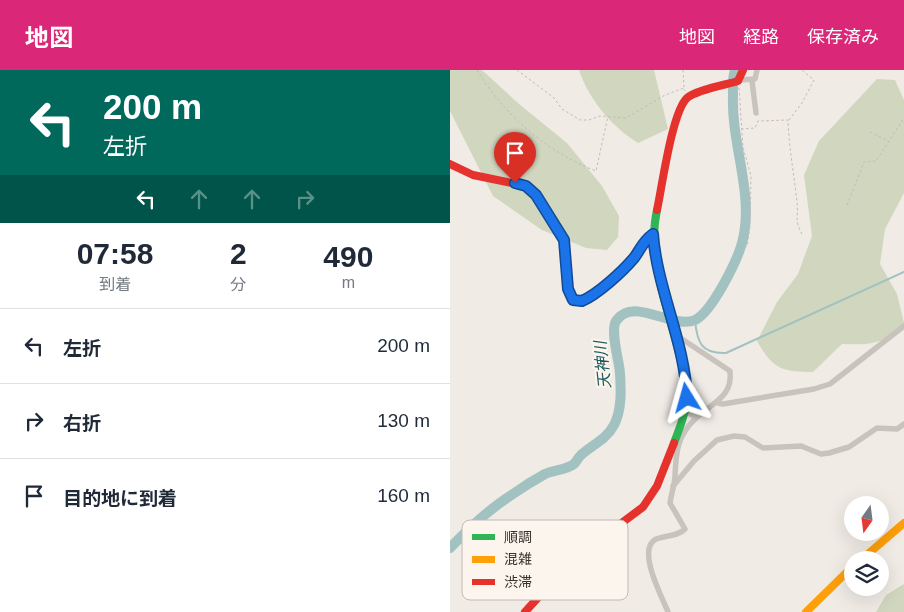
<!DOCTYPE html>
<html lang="ja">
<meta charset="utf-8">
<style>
body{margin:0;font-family:Helvetica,"Noto Sans JP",sans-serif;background:#f6f6f7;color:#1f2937;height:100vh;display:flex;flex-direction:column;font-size:19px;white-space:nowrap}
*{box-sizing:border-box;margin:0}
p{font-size:16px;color:#747a83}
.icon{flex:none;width:28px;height:28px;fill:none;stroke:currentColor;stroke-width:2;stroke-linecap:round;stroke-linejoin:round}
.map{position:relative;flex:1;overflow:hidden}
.panel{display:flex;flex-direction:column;background:#fff;width:450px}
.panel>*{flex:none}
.top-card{background:#00695c;color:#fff;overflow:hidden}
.needle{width:32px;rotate:194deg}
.fabs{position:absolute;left:394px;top:426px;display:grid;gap:10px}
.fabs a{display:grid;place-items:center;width:45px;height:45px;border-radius:50%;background:#fff;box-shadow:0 5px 20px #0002;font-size:25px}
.pin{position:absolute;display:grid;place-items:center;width:42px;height:42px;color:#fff;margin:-51px -21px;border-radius:50% 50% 50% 0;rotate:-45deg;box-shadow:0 0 5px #0007}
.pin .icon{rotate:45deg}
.me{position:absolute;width:55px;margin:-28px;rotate:352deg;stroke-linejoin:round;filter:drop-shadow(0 0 4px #0008)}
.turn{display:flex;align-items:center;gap:18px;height:105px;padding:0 20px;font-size:22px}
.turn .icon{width:65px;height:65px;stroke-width:2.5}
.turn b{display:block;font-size:35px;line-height:42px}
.lanes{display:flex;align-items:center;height:48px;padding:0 20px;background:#0003;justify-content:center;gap:25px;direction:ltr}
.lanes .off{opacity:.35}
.eta{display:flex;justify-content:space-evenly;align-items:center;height:85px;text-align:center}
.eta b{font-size:30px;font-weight:600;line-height:35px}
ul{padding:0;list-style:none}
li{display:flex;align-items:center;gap:15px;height:75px;padding:0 20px;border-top:1px solid #e0e1e3}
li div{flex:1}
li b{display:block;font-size:19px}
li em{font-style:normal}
header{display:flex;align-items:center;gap:30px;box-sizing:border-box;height:70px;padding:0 25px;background:#db2777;color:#fff}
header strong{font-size:24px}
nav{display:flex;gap:28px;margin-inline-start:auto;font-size:18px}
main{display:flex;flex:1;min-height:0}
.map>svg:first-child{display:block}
</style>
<header>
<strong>地図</strong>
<nav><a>地図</a><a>経路</a><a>保存済み</a></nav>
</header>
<main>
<section class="panel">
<div class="top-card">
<div class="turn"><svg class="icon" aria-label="left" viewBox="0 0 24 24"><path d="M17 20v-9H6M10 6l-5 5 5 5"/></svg><div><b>200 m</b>左折</div></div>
<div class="lanes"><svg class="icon" aria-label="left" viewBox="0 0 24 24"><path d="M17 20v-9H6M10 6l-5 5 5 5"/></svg><svg class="icon off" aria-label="ahead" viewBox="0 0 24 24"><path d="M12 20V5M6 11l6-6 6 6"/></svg><svg class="icon off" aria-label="ahead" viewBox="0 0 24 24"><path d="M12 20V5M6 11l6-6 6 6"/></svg><svg class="icon off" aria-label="right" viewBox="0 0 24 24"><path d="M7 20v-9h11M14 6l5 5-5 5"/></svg></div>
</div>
<div class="eta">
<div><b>07:58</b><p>到着</p></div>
<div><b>2</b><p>分</p></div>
<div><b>490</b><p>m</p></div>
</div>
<ul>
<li><svg class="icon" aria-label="left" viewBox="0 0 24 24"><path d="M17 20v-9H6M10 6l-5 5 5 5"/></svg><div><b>左折</b></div><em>200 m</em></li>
<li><svg class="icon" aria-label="right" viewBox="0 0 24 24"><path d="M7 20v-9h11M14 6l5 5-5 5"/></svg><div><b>右折</b></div><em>130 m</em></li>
<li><svg class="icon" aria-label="arrive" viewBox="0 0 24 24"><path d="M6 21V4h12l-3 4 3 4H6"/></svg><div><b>目的地に到着</b></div><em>160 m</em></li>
</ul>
</section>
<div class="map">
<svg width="454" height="542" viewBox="0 0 454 542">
<rect width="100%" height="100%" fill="#f0ebe5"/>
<g fill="#d1d6bf">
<polygon points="0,0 32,0 69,34 117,73 152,116 169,146 168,167 157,180 136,178 92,160 43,126 0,41"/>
<path d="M129,0H204L218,59L188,73C162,57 139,30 129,0Z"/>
<path d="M427,9L445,10L454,30V123L435,159L430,194L447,224L454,253C436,275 418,275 392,274L363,302C331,302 323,299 307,271L327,232L348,204L362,166L354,105L369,71Z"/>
<polygon points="454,514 454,542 426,542 436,525"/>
</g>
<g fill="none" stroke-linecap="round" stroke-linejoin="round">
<path stroke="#a1c2c1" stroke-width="2" d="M245,250C247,272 251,284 276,283L454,202"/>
<path stroke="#a1c2c1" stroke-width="10" d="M0,478C19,458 39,439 63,424C73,417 84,410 95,404C104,400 116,400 124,394C126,392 128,388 131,385C142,375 157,369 164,355C172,340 171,319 170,303C169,290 160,261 166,251C183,225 222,260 245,250C262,242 287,191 292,173C305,125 281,75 283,26C283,18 282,8 285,0"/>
<g stroke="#c2bbb6" stroke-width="1" stroke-dasharray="2.5 2.5" stroke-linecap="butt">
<path d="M27,0C54,45 97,82 146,101L158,46"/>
<polyline points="67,0 104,28 112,39 130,50 139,50 150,46 176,48 215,25 234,18 235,21"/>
<polyline points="233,0 234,17"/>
<polyline points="280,6 282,0"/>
<polyline points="289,18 293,77 301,106 300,156 297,177"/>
<polyline points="339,50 352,33 364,10 352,0"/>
<path d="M291,59L305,58L308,51L338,50C339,78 344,105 347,132C349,149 343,148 353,166"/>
<polyline points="420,62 438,71"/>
<polyline points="397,135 414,92 426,91 454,48"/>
</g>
<g stroke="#c9c3be" stroke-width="5.5">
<polyline points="290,10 305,9 307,0"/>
<polyline points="302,11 306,43"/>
<path d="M226,265L280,301C283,327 263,332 246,348L235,340"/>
<polyline points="268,333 273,334 364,319 380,314 454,256"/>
<polyline points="223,416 244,391 267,370 284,366 295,367 313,378 351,376 371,384 379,383 399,377 427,358 447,359 454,354"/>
<path d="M218,542C212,527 186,479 206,469C216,465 227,467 235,459L220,433C221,424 225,414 225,406C226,381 227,366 246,348"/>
</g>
<path stroke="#30b455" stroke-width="8" d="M207,140C196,189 219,240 230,287C233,300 237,315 237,329C236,344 229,359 224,373"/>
<g stroke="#ff9f0a" stroke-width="8">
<polyline points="411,490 454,453"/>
<polyline points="356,542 402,497"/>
</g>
<g stroke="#e5322d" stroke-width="8">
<polyline points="0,94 23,105 76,116 86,125 114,171 118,219 123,230 132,231 145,223 166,206 203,164"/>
<path d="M207,140C212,117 222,42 237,28C246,20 275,15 288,11L293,0"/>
<polyline points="75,542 122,490 193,437 207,416 224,373"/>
</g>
</g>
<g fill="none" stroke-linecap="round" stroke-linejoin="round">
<defs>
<path id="route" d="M65,113L76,116L86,125L114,170L118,219L123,230L132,231C148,224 172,202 184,188C191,179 192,172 203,164C207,219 235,272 237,328"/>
</defs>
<use href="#route" stroke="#114b97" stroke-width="12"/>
<use href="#route" stroke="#1a73e8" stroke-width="9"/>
</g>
<g text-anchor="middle" stroke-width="4" stroke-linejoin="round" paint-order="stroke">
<g font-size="16" font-style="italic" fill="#1f5a5e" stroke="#fbf5ee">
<text transform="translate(152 295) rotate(-96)" y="6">天神川</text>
</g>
</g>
<rect x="12" y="450" width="166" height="80" rx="8" fill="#fbf5ee" stroke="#c1bab4" stroke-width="1"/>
<rect x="22" y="464" width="23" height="6" fill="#30b455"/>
<rect x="22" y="486" width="23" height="7" fill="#ff9f0a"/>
<rect x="22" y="509" width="23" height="6" fill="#e5322d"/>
<g font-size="14" fill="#3b302b">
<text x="54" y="472">順調</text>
<text x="54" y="494">混雑</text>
<text x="54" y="517">渋滞</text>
</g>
</svg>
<div class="fabs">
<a><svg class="needle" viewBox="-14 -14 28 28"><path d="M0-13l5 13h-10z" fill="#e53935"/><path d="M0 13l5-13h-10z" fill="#747a83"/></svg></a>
<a><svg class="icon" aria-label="layers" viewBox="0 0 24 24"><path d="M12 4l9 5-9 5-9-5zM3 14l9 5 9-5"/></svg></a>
</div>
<div class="pin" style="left:65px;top:113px;background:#d93025"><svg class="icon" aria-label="arrive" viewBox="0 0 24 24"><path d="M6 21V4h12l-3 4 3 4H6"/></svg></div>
<svg class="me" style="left:237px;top:328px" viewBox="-20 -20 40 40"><path d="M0-17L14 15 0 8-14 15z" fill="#1a73e8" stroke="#fff" stroke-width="4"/></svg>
</div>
</main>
